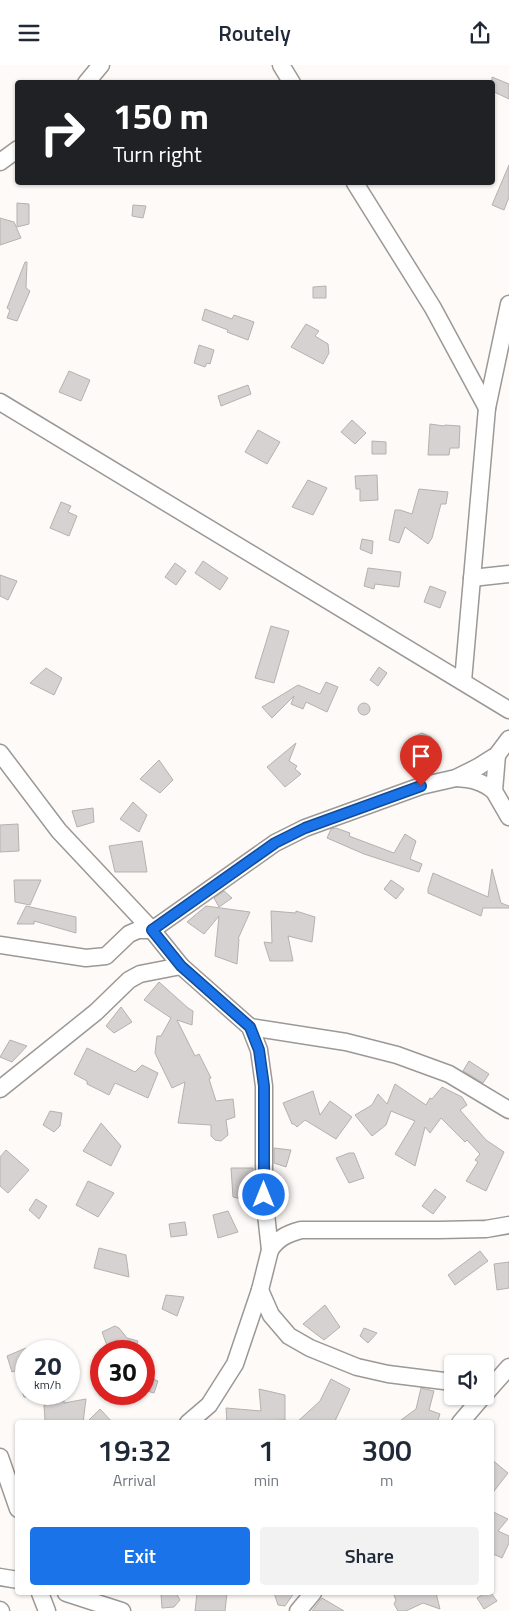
<!DOCTYPE html>
<style>
body{margin:0;font-family:"Titillium Web",sans-serif;background:#f2f2f3;color:#1f2937;height:100vh;display:flex;flex-direction:column;font-size:19px;white-space:nowrap}
*{box-sizing:border-box;margin:0}
p{font-size:16px;color:#747a83}
.icon{flex:none;width:28px;height:28px;fill:none;stroke:currentColor;stroke-width:2;stroke-linecap:round;stroke-linejoin:round}
.map{position:relative;flex:1;overflow:hidden}
.sheet{position:absolute;left:15px;top:1355px;width:479px;height:175px;display:flex;flex-direction:column;background:#fff;border-radius:5px;box-shadow:0 1px 4px #0004}
.sheet>*{flex:none}
.guide{position:absolute;left:15px;top:15px;width:480px;height:105px;border-radius:5px;box-shadow:0 1px 4px #0004;background:#202124;color:#fff;overflow:hidden}
.tools{position:absolute;left:444px;top:1290px;display:grid;gap:10px}
.tools a{display:grid;place-items:center;width:50px;height:50px;border-radius:5px;background:#fff;box-shadow:0 1px 4px #0004;font-size:25px}
.speed{position:absolute;left:15px;top:1275px;display:flex;gap:10px;font-size:25px;font-weight:700;text-align:center}
.speed>*{display:grid;place-content:center;width:65px;height:65px;border-radius:50%;background:#fff;box-shadow:0 1px 4px #0004;line-height:1}
.speed small{font-size:12px;font-weight:400}
.speed .limit{border:8px solid #d22;background:#fff;color:#111}
.pin{position:absolute;display:grid;place-items:center;width:42px;height:42px;color:#fff;margin:-51px -21px;border-radius:50% 50% 50% 0;rotate:-45deg;box-shadow:0 0 5px #0007}
.pin .icon{rotate:45deg}
.me{position:absolute;width:55px;margin:-28px;rotate:0deg;stroke-linejoin:round;filter:drop-shadow(0 0 4px #0008)}
.turn{display:flex;align-items:center;gap:18px;height:105px;padding:0 15px;font-size:22px}
.turn .icon{width:65px;height:65px;stroke-width:2.5}
.turn b{display:block;font-size:35px;line-height:42px}
.eta{display:flex;justify-content:space-evenly;align-items:center;height:85px;text-align:center}
.eta b{font-size:30px;font-weight:600;line-height:35px}
.primary-button{display:flex;gap:10px;margin-top:auto;padding:10px 15px}
.primary-button a{flex:1;height:58px;border-radius:5px;background:#1a73e8;color:#fff;font-size:20px;font-weight:600;line-height:58px;text-align:center}
.primary-button a+a{background:#f2f2f3;color:#1f2937}
header{display:flex;justify-content:space-between;align-items:center;height:65px;padding:0 15px;background:#fff;font-size:22px;font-weight:600}
.map>svg:first-child{display:block}
</style>
<header><svg class="icon" aria-label="menu" viewBox="0 0 24 24"><path d="M4 6h16M4 12h16M4 18h16"/></svg>Routely<svg class="icon" aria-label="share" viewBox="0 0 24 24"><path d="M12 15V3M7 8l5-5 5 5M5 13v7h14v-7"/></svg></header>
<div class="map">
<svg width="509" height="1546" viewBox="0 0 509 1546">
<rect width="100%" height="100%" fill="#fefaf8"/>
<g fill="#d6d2d1" stroke="#b4b1af">
<polygon points="492,12 509,19 509,34 492,26"/>
<polygon points="509,100 509,132 504,145 492,140"/>
<polygon points="17,138 29,139 29,159 17,162"/>
<polygon points="133,140 146,141 143,153 132,151"/>
<polygon points="0,153 14,157 21,173 0,180"/>
<polygon points="25,197 27,197 26,223 30,226 17,256 7,253 10,245 7,243"/>
<polygon points="326,221 326,233 313,233 313,222"/>
<polygon points="205,244 232,254 234,250 254,257 248,275 227,267 228,265 202,255"/>
<polygon points="306,259 319,266 315,271 328,279 329,288 323,299 291,282"/>
<polygon points="199,280 214,285 210,299 207,298 205,302 194,298"/>
<polygon points="69,306 90,315 81,336 59,327"/>
<polygon points="248,320 251,329 221,341 218,331"/>
<polygon points="352,355 366,368 355,379 341,367"/>
<polygon points="430,359 444,361 445,360 460,361 459,383 450,383 449,390 428,390"/>
<polygon points="258,365 280,377 267,399 245,387"/>
<polygon points="372,376 386,377 386,389 372,389"/>
<polygon points="377,410 378,435 360,436 360,424 356,424 355,411"/>
<polygon points="308,415 327,423 313,450 292,442"/>
<polygon points="419,424 448,427 446,439 441,439 432,473 428,479 405,462 399,478 389,475 395,445 400,445 412,449"/>
<polygon points="61,437 71,441 68,447 77,451 69,471 50,463"/>
<polygon points="362,474 373,476 372,489 360,484"/>
<polygon points="203,496 228,513 220,525 195,508"/>
<polygon points="175,498 186,506 176,520 165,512"/>
<polygon points="368,503 401,507 399,522 375,519 374,524 364,521"/>
<polygon points="0,510 17,516 8,535 0,531"/>
<polygon points="430,521 446,527 440,543 424,537"/>
<polygon points="271,561 289,566 274,618 255,613"/>
<polygon points="379,602 387,608 378,621 370,615"/>
<polygon points="46,603 62,613 54,630 30,618"/>
<polygon points="326,617 338,622 327,647 306,637 303,644 291,639 294,631 272,653 262,642 298,620 320,629"/>
<circle cx="364" cy="644" r="6"/>
<polygon points="422,668 431,672 436,683 424,689 422,686 417,688 412,678 416,676 413,672"/>
<polygon points="296,678 289,696 297,701 295,704 301,709 285,722 267,702"/>
<polygon points="159,695 173,715 160,728 140,714"/>
<polygon points="133,737 147,750 139,767 120,754"/>
<polygon points="93,743 94,757 77,762 72,746"/>
<polygon points="18,759 19,786 0,787 0,760"/>
<polygon points="336,763 350,768 349,771 394,788 405,769 416,776 410,794 422,799 419,807 364,789 327,773 331,764"/>
<polygon points="142,776 147,807 115,807 109,781"/>
<polygon points="492,804 501,838 509,841 509,843 483,843 481,851 428,828 428,824 433,808 488,832"/>
<polygon points="14,815 41,815 30,840 15,837"/>
<polygon points="391,815 404,824 396,834 384,824"/>
<polygon points="224,826 232,833 219,842 214,833"/>
<polygon points="26,841 76,852 76,868 34,856 34,859 17,859"/>
<polygon points="206,841 250,847 238,874 239,874 237,899 215,891 219,851 204,869 187,857"/>
<polygon points="271,846 296,848 296,846 315,852 312,877 288,871 293,896 270,896 264,877 272,878"/>
<polygon points="159,917 188,943 193,946 192,960 177,955 195,991 199,989 211,1013 209,1014 216,1036 233,1034 235,1052 226,1055 228,1070 221,1076 215,1075 211,1071 211,1060 178,1058 185,1017 172,1023 155,988 157,971 161,971 171,953 144,935"/>
<polygon points="121,942 132,957 114,968 106,961"/>
<polygon points="10,975 27,981 12,997 0,992"/>
<polygon points="87,983 135,1007 142,1000 158,1008 148,1033 115,1018 109,1030 87,1019 87,1016 74,1009"/>
<polygon points="469,996 489,1009 483,1018 463,1006"/>
<polygon points="395,1019 426,1040 430,1033 432,1034 442,1022 462,1032 467,1040 460,1045 486,1075 504,1087 486,1126 466,1116 478,1097 475,1095 480,1089 467,1075 465,1077 441,1053 430,1068 425,1062 415,1101 395,1089 415,1056 391,1046 386,1060 372,1071 355,1050 372,1040 378,1029 387,1039"/>
<polygon points="313,1026 320,1050 330,1036 352,1052 336,1074 305,1055 297,1062 294,1059 292,1059 283,1038"/>
<polygon points="50,1046 62,1048 60,1061 54,1067 43,1060"/>
<polygon points="101,1058 121,1081 111,1101 83,1086"/>
<polygon points="274,1083 291,1085 286,1102 274,1098"/>
<polygon points="6,1085 29,1105 8,1128 0,1121 0,1092"/>
<polygon points="349,1088 354,1088 364,1113 349,1118 336,1093"/>
<polygon points="231,1103 253,1103 255,1137 233,1132"/>
<polygon points="88,1116 114,1128 98,1152 76,1140"/>
<polygon points="435,1124 446,1132 433,1149 422,1141"/>
<polygon points="36,1134 47,1141 39,1154 29,1145"/>
<polygon points="228,1146 238,1167 218,1173 213,1150"/>
<polygon points="185,1157 187,1170 171,1172 169,1159"/>
<polygon points="99,1183 126,1190 129,1212 94,1203"/>
<polygon points="480,1186 488,1196 455,1220 448,1210"/>
<polygon points="509,1197 509,1223 497,1225 494,1199"/>
<polygon points="166,1230 184,1232 177,1251 162,1244"/>
<polygon points="325,1240 340,1262 324,1275 303,1259"/>
<polygon points="115,1261 119,1263 127,1273 138,1276 135,1286 109,1286 102,1267"/>
<polygon points="364,1263 377,1268 368,1278 360,1271"/>
<polygon points="26,1283 26,1332 24,1332 15,1306 12,1307 7,1291"/>
<polygon points="144,1311 158,1316 154,1328 144,1325"/>
<polygon points="331,1314 350,1324 334,1358 296,1358 320,1336"/>
<polygon points="421,1323 434,1326 429,1345 440,1349 437,1358 397,1358 416,1344"/>
<polygon points="259,1324 285,1330 285,1355 227,1358 226,1343 261,1346"/>
<polygon points="86,1334 83,1358 58,1358 45,1355 44,1340 64,1335 64,1338"/>
<polygon points="100,1344 113,1358 86,1358"/>
<polygon points="491,1394 508,1408 491,1430"/>
<polygon points="491,1446 508,1454 498,1466 509,1471 509,1478 502,1493 491,1488"/>
<polygon points="176,1528 180,1535 174,1542 162,1543 161,1529"/>
<polygon points="197,1528 227,1528 225,1546 195,1546"/>
<polygon points="274,1528 294,1528 285,1541 278,1540"/>
<polygon points="393,1528 436,1528 440,1544 423,1538 406,1546 398,1546 394,1539 396,1535"/>
<polygon points="485,1528 491,1528 497,1536 484,1544 477,1533"/>
<polygon points="322,1533 344,1546 312,1546"/>
</g>
<g fill="none" stroke-linecap="round" stroke-linejoin="round">
<defs>
<g id="minor">
<polyline points="281,0 292,18"/>
<polyline points="86,18 101,0"/>
<polyline points="0,97 18,84"/>
<polyline points="355,118 433,243 487,343"/>
<polyline points="0,337 509,645"/>
<polyline points="472,513 509,509"/>
<polyline points="463,616 487,343 509,239"/>
<polyline points="0,688 59,766 152,865 181,901 250,962 259,985 264,1021 264,1131 270,1185 260,1225 235,1299 209,1340 188,1358"/>
<polyline points="497,690 494,726 509,752"/>
<path d="M456,713C471,714 482,716 494,726"/>
<polyline points="0,880 86,893 106,891 129,869 138,865 152,865 275,778 305,763 421,721 456,713 478,702 497,690 509,674"/>
<polyline points="250,962 346,977 397,990 449,1009 509,1045"/>
<polyline points="0,1024 96,947 129,915 140,909 181,901"/>
<path d="M270,1185C278,1173 287,1169 301,1165H439L486,1164L509,1160"/>
<polyline points="260,1225 271,1250 289,1271 310,1283 357,1302 388,1309 452,1317"/>
<polyline points="485,1329 509,1302"/>
<polyline points="460,1358 483,1331"/>
<polyline points="0,1392 18,1444"/>
<polyline points="0,1512 18,1515"/>
<polyline points="40,1528 47,1546"/>
<polyline points="66,1528 122,1546"/>
<polyline points="0,1545 1,1546"/>
<polyline points="298,1546 313,1528"/>
</g>
</defs>
<use href="#minor" stroke="#9b9896" stroke-width="19"/>
<use href="#minor" stroke="#fff" stroke-width="16"/>
</g>
<g fill="none" stroke-linecap="round" stroke-linejoin="round">
<defs>
<polyline id="route" points="264,1130 264,1021 259,985 250,962 181,901 152,865 275,778 305,763 421,721"/>
</defs>
<use href="#route" stroke="#114b97" stroke-width="12"/>
<use href="#route" stroke="#1a73e8" stroke-width="9"/>
</g>
</svg>
<div class="tools">
<a><svg class="icon" aria-label="sound" viewBox="0 0 24 24"><path d="M4 9h4l5-4v14l-5-4H4zM17 9q2 3 0 6"/></svg></a>
</div>
<div class="speed"><div>20<small>km/h</small></div><div class="limit">30</div></div>
<div class="pin" style="left:421px;top:721px;background:#d93025"><svg class="icon" aria-label="arrive" viewBox="0 0 24 24"><path d="M6 21V4h12l-3 4 3 4H6"/></svg></div>
<svg class="me" style="left:264px;top:1130px" viewBox="-20 -20 40 40"><circle r="17" fill="#1a73e8" stroke="#fff" stroke-width="3"/><path d="M0-11L8 9 0 5-8 9z" fill="#fff"/></svg>
<div class="guide">
<div class="turn"><svg class="icon" aria-label="right" viewBox="0 0 24 24"><path d="M7 20v-9h11M14 6l5 5-5 5"/></svg><div><b>150 m</b>Turn right</div></div>
</div>
<section class="sheet">
<div class="eta">
<div><b>19:32</b><p>Arrival</p></div>
<div><b>1</b><p>min</p></div>
<div><b>300</b><p>m</p></div>
</div>
<div class="primary-button"><a>Exit</a><a>Share</a></div>
</section>
</div>
